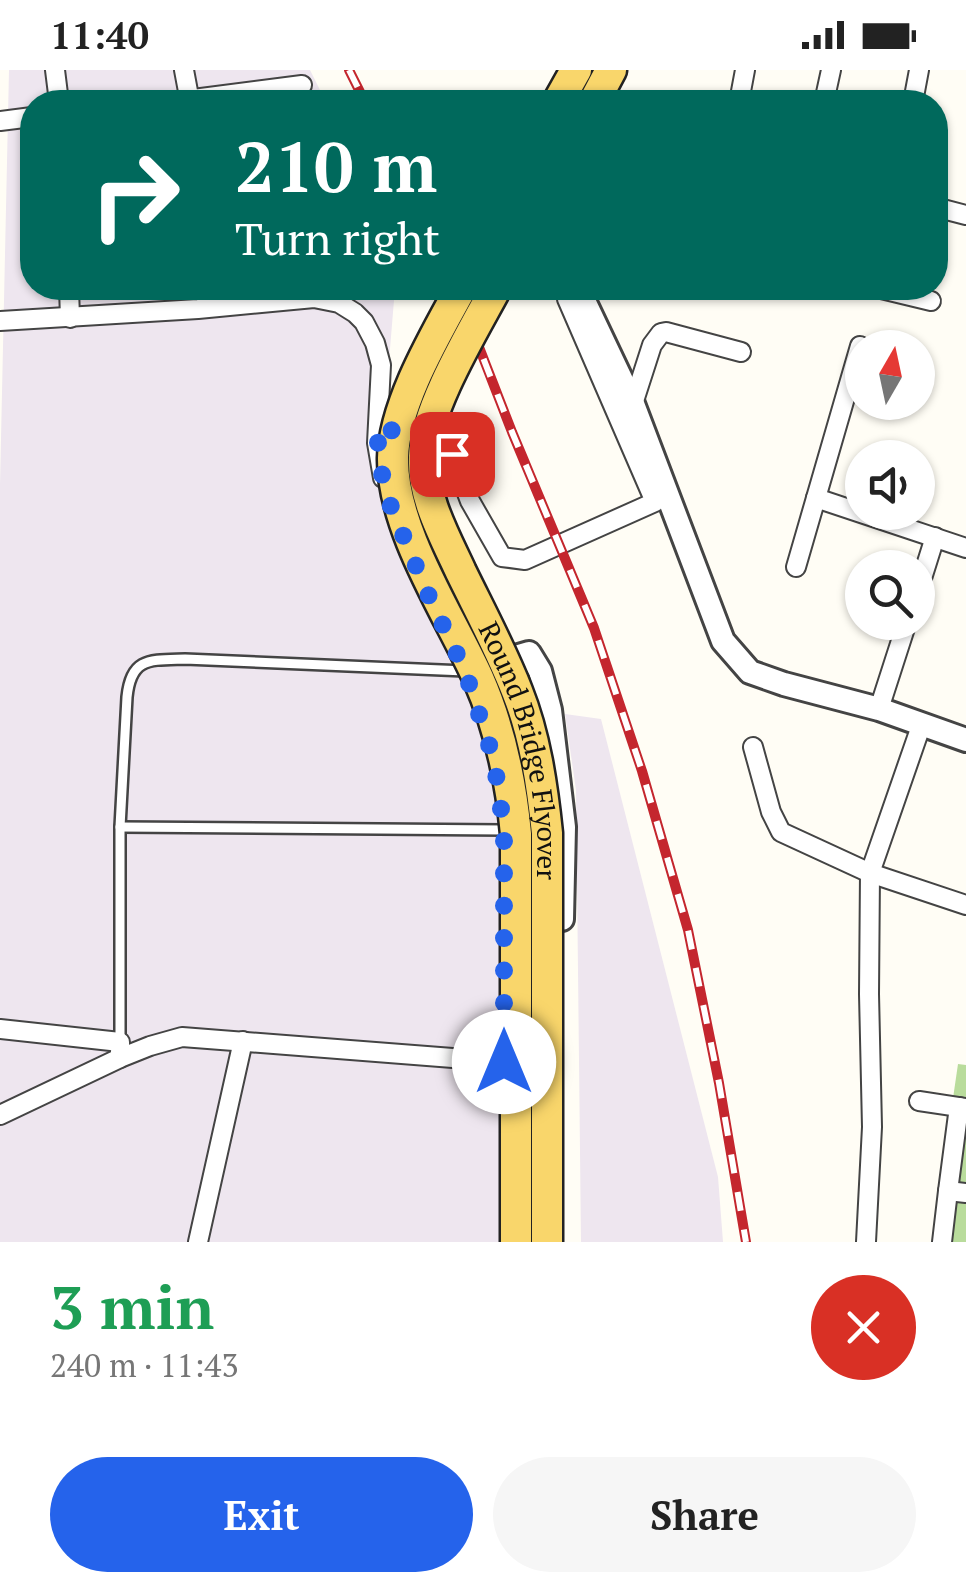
<!DOCTYPE html>
<meta charset="utf-8">
<style>
body{margin:0;font-family:"PT Serif",serif;background:#f6f6f6;color:#222;height:100vh;display:flex;flex-direction:column;font-size:38px;white-space:nowrap}
*{box-sizing:border-box;margin:0}
p{font-size:32px;color:#767676}
.icon{flex:none;width:55px;height:55px;fill:none;stroke:currentColor;stroke-width:2;stroke-linecap:round;stroke-linejoin:round}
.map{position:relative;height:1172px;overflow:hidden}
.drawer{display:flex;flex-direction:column;background:#fff;flex:1}
.drawer>*{flex:none}
.guide{position:absolute;left:20px;top:20px;width:928px;height:210px;border-radius:40px;box-shadow:0 2px 8px #0004;background:#00695c;color:#fff;overflow:hidden}
.needle{width:65px;rotate:9deg}
.controls{position:absolute;left:845px;top:260px;display:grid;gap:20px}
.controls a{display:grid;place-items:center;width:90px;height:90px;border-radius:50%;background:#fff;box-shadow:0 2px 8px #0004;font-size:50px}
.pin{position:absolute;display:grid;place-items:center;width:85px;height:85px;color:#fff;margin:-42px;border-radius:20px;box-shadow:0 5px 15px #0006}
.me{position:absolute;width:110px;margin:-55px;rotate:0deg;stroke-linejoin:round;filter:drop-shadow(0 0 8px #0008)}
.turn{display:flex;align-items:center;gap:35px;height:210px;padding:0 50px;font-size:45px}
.turn .icon{width:130px;height:130px;stroke-width:2.5}
.turn b{display:block;font-size:70px;line-height:85px}
.round{display:grid;place-items:center;flex:none;width:105px;height:105px;border-radius:52px;background:#f6f6f6}
.headline{display:flex;align-items:center;justify-content:space-between;height:170px;padding:0 50px}
h1{font-size:60px;font-weight:700;line-height:75px;color:#1e9e55}
.cta{display:flex;gap:20px;margin-top:auto;padding:20px 50px}
.cta a{flex:1;height:115px;border-radius:60px;background:#2563eb;color:#fff;font-size:40px;font-weight:700;line-height:115px;text-align:center}
.cta a+a{background:#f6f6f6;color:#222}
.status{display:flex;justify-content:space-between;align-items:center;height:70px;padding:0 50px;background:#fff;direction:ltr}
.status svg{height:28px;fill:currentColor}
.map>svg:first-child{display:block}
</style>
<div class="status"><b>11:40</b><svg viewBox="0 0 49 12"><path d="M0 12V9h3v3zM5 12V6h3v6zM10 12V3h3v9zM15 12V0h3v12zM26 1h20v11H26zM47 4h2v5h-2z"/></svg></div>
<div class="map">
<svg width="966" height="1172" viewBox="0 0 966 1172">
<rect width="100%" height="100%" fill="#fffdf5"/>
<g fill="#eee6ef">
<polygon points="9,0 310,0 326,32 32,32 32,218 395,218 382,376 498,666 500,1172 0,1172 0,415"/>
<polygon points="565,644 601,649 718,1107 723,1172 581,1172 576,720"/>
</g>
<polygon fill="#b9dc9c" points="958,994 966,995 966,1172 932,1172"/>
<g fill="none" stroke-linecap="round" stroke-linejoin="round">
<defs>
<g id="service">
<polyline points="120,757 504,760"/>
<path d="M120,972V757L127,627C131,587 150,590 185,589L465,601"/>
</g>
<g id="minor">
<polyline points="55,0 59,32"/>
<polyline points="184,0 190,32"/>
<polyline points="170,32 302,15"/>
<polyline points="739,32 745,0"/>
<polyline points="824,32 831,0"/>
<polyline points="913,32 919,0"/>
<polyline points="0,51 32,47"/>
<polyline points="935,137 966,145"/>
<polyline points="69,218 70,248"/>
<polyline points="877,218 931,231"/>
<polyline points="0,251 198,239 314,228 339,233 355,243 364,252 375,273 381,295 377,373 383,408"/>
<polyline points="633,334 652,275 661,263 666,262 741,282"/>
<polyline points="419,371 452,384 470,431 502,487 525,490 655,432 567,229 566,218"/>
<polyline points="816,428 966,478"/>
<polyline points="796,497 860,276"/>
<polyline points="918,521 935,467"/>
<polyline points="879,639 907,552"/>
<polyline points="753,677 771,742 781,762 870,803 966,835"/>
<polyline points="0,959 120,972 120,988"/>
<polyline points="919,1031 966,1038"/>
<polyline points="0,1045 120,988 150,976 182,967 504,992"/>
<polyline points="948,1121 959,1037"/>
<polyline points="198,1172 243,971"/>
<polyline points="866,1172 872,1057 869,924 870,803 921,656"/>
<polyline points="942,1172 948,1121 966,1123"/>
</g>
<g id="tertiary">
<polyline points="578,218 633,334 723,571 750,602 784,614 879,639 966,670"/>
<polyline points="488,595 529,583 540,601 550,640 564,757 562,849"/>
</g>
<g id="primary">
<polyline points="558,32 576,0"/>
<polyline points="594,32 611,0"/>
</g>
</defs>
<use href="#service" stroke="#444" stroke-width="14"/>
<use href="#minor" stroke="#444" stroke-width="22"/>
<use href="#tertiary" stroke="#444" stroke-width="28"/>
<use href="#primary" stroke="#222" stroke-width="35"/>
<use href="#service" stroke="#fff" stroke-width="9"/>
<use href="#minor" stroke="#fff" stroke-width="18"/>
<use href="#tertiary" stroke="#fff" stroke-width="22"/>
<use href="#primary" stroke="#f9d66b" stroke-width="30"/>
<defs>
<g id="rail">
<polyline points="349,0 365,32"/>
<polyline points="456,218 512,362 594,558 642,701 688,860 719,1013 746,1172"/>
</g>
</defs>
<use href="#rail" stroke="#c4262e" stroke-width="10"/>
<use href="#rail" stroke="#fff" stroke-width="6" stroke-dasharray="19" stroke-linecap="butt"/>
<defs>
<g id="primary-bridge">
<path d="M461,218C436,264 394,334 393,388C392,459 449,544 478,608C500,658 511,710 516,764V1172"/>
<path id="s1" d="M496,218C473,261 426,338 424,386C422,427 445,467 461,502C480,541 501,580 517,621C535,666 542,715 547,763V1172"/>
</g>
</defs>
<use href="#primary-bridge" stroke="#222" stroke-width="35" stroke-linecap="butt"/>
<use href="#primary-bridge" stroke="#f9d66b" stroke-width="30"/>
</g>
<g fill="none" stroke-linecap="round" stroke-linejoin="round">
<polyline stroke="#2563eb" stroke-width="18" stroke-dasharray="0 32.4" points="452,384 378,355 378,389 390,434 426,520 465,601 494,690 504,760 504,992"/>
</g>
<g text-anchor="middle" stroke-width="10" stroke-linejoin="round" paint-order="stroke">
<g font-size="28" fill="#111" stroke="#fff">
<text dy="10" stroke="none"><textPath href="#s1" startOffset="498">Round Bridge Flyover</textPath></text>
</g>
</g>
</svg>
<div class="controls">
<a><svg class="needle" viewBox="-14 -14 28 28"><path d="M0-13l5 13h-10z" fill="#e53935"/><path d="M0 13l5-13h-10z" fill="#767676"/></svg></a>
<a><svg class="icon" aria-label="sound" viewBox="0 0 24 24"><path d="M4 9h4l5-4v14l-5-4H4zM17 9q2 3 0 6"/></svg></a>
<a><svg class="icon" aria-label="search" viewBox="0 0 24 24"><circle cx="10" cy="10" r="6"/><path d="M15 15l6 6"/></svg></a>
</div>
<div class="pin" style="left:452px;top:384px;background:#d93025"><svg class="icon" aria-label="arrive" viewBox="0 0 24 24"><path d="M6 21V4h12l-3 4 3 4H6"/></svg></div>
<svg class="me" style="left:504px;top:992px" viewBox="-20 -20 40 40"><circle r="19" fill="#fff"/><path d="M0-13L10 11 0 6-10 11z" fill="#2563eb"/></svg>
<div class="guide">
<div class="turn"><svg class="icon" aria-label="right" viewBox="0 0 24 24"><path d="M7 20v-9h11M14 6l5 5-5 5"/></svg><div><b>210 m</b>Turn right</div></div>
</div>
</div>
<section class="drawer">
<div class="headline"><div><h1>3 min</h1><p>240 m · 11:43</p></div><a class="round" style="background:#d93025;color:#fff"><svg class="icon" aria-label="close" viewBox="0 0 24 24"><path d="M6 6l12 12M18 6L6 18"/></svg></a></div>
<div class="cta"><a>Exit</a><a>Share</a></div>
</section>
